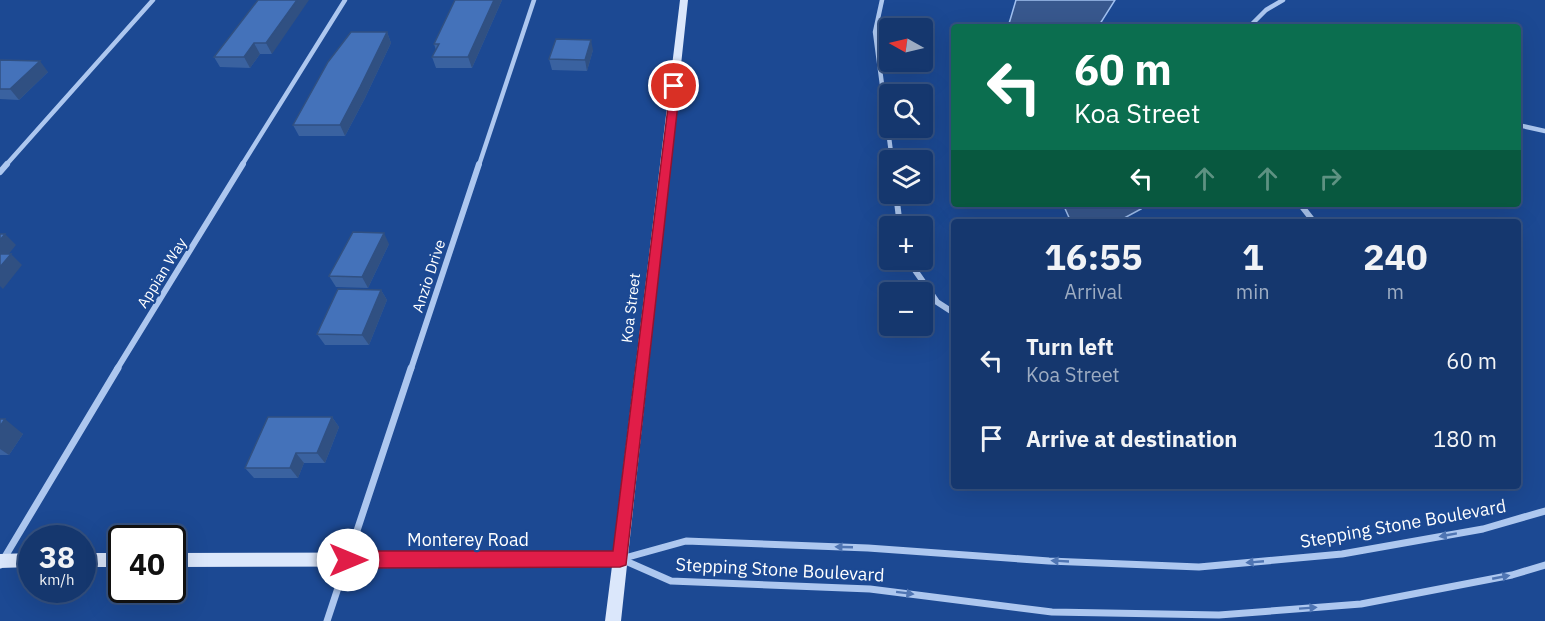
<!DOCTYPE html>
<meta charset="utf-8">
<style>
body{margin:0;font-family:"IBM Plex Sans",sans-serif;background:#1e3f73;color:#f1f3f6;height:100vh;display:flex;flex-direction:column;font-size:22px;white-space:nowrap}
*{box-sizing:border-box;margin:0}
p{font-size:20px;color:#9dacc2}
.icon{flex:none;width:33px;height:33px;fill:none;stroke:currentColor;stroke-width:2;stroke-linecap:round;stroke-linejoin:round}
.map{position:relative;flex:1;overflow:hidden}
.panel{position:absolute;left:951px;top:219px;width:570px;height:270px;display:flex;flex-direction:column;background:#15376e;border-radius:6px;box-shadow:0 6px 24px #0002,0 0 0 2px #345181}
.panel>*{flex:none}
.banner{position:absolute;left:951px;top:24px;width:570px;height:183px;border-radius:6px;box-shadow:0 6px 24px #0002,0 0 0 2px #345181;background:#0b6e4f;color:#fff;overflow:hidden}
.needle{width:39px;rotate:278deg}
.controls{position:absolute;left:879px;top:18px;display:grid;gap:12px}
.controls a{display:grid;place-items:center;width:54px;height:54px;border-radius:6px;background:#15376e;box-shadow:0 6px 24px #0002,0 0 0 2px #345181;font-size:30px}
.speed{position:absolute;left:18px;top:525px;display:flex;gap:12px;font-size:30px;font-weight:700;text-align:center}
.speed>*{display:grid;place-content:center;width:78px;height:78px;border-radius:50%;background:#15376e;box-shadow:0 6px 24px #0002,0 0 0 2px #345181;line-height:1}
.speed small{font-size:15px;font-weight:400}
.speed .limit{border:3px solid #111;border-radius:9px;background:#fff;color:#111}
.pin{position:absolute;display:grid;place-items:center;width:51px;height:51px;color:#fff;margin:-26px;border:3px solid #fff;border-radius:50%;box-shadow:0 2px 6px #0007}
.me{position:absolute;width:66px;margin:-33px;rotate:90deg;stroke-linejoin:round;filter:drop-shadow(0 0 4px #0008)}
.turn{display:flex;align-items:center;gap:21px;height:126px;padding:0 24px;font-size:27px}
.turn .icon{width:78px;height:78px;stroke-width:2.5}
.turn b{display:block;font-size:42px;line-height:51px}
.lanes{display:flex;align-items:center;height:57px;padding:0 24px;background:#0003;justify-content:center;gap:30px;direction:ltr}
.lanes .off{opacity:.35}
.eta{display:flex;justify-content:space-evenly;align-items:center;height:102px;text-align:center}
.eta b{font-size:36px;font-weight:800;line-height:42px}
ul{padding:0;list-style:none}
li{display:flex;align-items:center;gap:18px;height:78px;padding:0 24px}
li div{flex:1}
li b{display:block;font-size:22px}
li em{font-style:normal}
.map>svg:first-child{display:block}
</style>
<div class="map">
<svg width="1545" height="621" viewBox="0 0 1545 621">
<rect width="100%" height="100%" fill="#1c4993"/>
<g fill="#38588e" stroke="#a1c1f1" stroke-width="1.5">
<polygon points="1016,0 1115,0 1098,27 1008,27"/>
<polygon points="1063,204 1137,204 1141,209 1117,222 1071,222"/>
</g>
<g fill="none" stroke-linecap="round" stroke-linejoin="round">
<g stroke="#adc7ef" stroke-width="4.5">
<polyline points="882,0 875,32 892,160"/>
<polyline points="1249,27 1266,10 1283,0"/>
<polyline points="1518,125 1545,131"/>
<polyline points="6,165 153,0"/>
<polyline points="242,165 345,0"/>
<polyline points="479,165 534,0"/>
</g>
<g stroke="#adc7ef" stroke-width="6">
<polyline points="0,172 7,164"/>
<polyline points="896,194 900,226"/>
<polyline points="1300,204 1314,222"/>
<polyline points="908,260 937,302 954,313"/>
<polyline points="117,369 243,164"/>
<polyline points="411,369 479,164"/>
</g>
<g stroke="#adc7ef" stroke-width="7">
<polyline points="621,559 671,581 870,589 1052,612 1219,615 1361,604 1512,575 1545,565"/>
<polyline points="621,559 686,541 868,548 1049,561 1199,567 1342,554 1483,529 1545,511"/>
<polyline points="0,565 118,368"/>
<polyline points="327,621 411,368"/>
</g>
<g fill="#dbe7fb" fill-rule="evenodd">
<polygon points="680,0 688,0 621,621 605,621 612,566 172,567 172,553 613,552"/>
<polygon points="32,553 32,567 0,568 0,554"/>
<rect x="82" y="553" width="40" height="14"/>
</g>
</g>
<g fill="#3a62a0">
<polygon points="258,0 272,54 260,54 250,68 220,67 214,57"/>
<polygon points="455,0 502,0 472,68 436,68 432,57 436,50 434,44"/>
<polygon points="387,32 391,43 365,98 345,136 299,136 293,125"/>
<polygon points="593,50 587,71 552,70 549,59"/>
<polygon points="0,60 48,72 19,100 0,99"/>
<polygon points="389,244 368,288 336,287 329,276"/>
<polygon points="381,290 387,300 369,345 325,345 317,334"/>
<polygon points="332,417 339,427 325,463 304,463 298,478 254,478 245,468"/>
<polygon points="0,419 23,434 9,455 0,455"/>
</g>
<g fill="#305082">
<polygon points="297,0 309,0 272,54 266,43"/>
<polygon points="494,0 502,0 472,68 468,57"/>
<polygon points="387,32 391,43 365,98 345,136 340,125"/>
<polygon points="591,40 593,50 587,71 585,60"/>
<polygon points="254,43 260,54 250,68 244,57"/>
<polygon points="40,61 48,72 19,100 10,89"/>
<polygon points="384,233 389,244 368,288 362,277"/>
<polygon points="5,234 16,245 0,265 0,240"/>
<polygon points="11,254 22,265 3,289 0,286 0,267"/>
<polygon points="381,290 387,300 369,345 362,335"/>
<polygon points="332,417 339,427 325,463 317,453"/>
<polygon points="5,419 23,434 9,455 0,449 0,426"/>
<polygon points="296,453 304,463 298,478 290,468"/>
</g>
<g fill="#4472ba" stroke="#305082" stroke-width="1.5">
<polygon points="258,0 297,0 266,43 254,43 244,57 214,57"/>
<polygon points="455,0 494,0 468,57 432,57 439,44 434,44"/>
<polygon points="351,32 387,32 360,87 340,125 293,125 328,62"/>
<polygon points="556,39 591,40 585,60 549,59"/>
<polygon points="0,60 40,61 10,89 0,89"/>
<polygon points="353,232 384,233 362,277 329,276"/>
<polygon points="0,234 5,234 0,240"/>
<polygon points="0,254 11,254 0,267"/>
<polygon points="338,289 381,290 362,335 317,334"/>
<polygon points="268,417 332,417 317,453 296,453 290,468 245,468"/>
<polygon points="0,419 5,419 0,426"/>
</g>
<defs><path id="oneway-solid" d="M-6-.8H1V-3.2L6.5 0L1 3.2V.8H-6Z" transform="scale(1.5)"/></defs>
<g fill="#4f75b3">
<use href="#oneway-solid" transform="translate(1448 535) rotate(170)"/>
<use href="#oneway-solid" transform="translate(844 547) rotate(-178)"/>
<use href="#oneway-solid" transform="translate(1060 561) rotate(-177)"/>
<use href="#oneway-solid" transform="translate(1255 562) rotate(175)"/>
<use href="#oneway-solid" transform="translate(1501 577) rotate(-11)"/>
<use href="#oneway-solid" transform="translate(905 593) rotate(7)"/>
<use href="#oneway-solid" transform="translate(1308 608) rotate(-4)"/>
</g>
<polygon fill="#e11d48" stroke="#92132f" stroke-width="1.5" points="671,83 680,86 626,565 620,567 348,568 342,565 339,560 342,554 348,551 613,551"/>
<g text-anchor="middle" stroke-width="4.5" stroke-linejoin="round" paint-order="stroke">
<g font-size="15" fill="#fff" stroke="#1c4993">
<text transform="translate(162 273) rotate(-58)" y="5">Appian Way</text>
<text transform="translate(429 276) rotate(-72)" y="5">Anzio Drive</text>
<text transform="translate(631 308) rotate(-83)" y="5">Koa Street</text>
</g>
<g font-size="18" fill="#fff" stroke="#1c4993">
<text transform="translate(1403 524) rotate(-10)" y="6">Stepping Stone Boulevard</text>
<text x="468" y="546">Monterey Road</text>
<text transform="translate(780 570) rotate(3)" y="6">Stepping Stone Boulevard</text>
</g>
</g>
</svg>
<div class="controls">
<a><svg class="needle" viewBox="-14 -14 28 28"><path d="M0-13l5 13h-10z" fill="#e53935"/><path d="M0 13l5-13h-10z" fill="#9dacc2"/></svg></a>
<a><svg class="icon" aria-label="search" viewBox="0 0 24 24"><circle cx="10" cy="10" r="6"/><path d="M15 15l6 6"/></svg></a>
<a><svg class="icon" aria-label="layers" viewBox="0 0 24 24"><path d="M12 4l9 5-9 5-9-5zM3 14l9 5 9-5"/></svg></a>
<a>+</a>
<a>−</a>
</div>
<div class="speed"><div>38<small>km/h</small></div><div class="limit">40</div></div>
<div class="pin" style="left:674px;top:86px;background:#d93025"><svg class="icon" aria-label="arrive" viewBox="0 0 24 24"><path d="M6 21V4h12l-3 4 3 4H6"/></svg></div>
<svg class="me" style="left:348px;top:560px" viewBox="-20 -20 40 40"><circle r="19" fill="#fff"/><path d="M0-13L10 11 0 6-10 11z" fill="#e11d48"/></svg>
<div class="banner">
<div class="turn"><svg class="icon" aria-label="left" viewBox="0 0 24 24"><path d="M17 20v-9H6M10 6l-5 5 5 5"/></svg><div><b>60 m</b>Koa Street</div></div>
<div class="lanes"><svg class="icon" aria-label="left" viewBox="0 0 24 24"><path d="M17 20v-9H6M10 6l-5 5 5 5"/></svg><svg class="icon off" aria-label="ahead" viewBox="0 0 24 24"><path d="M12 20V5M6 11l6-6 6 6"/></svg><svg class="icon off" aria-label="ahead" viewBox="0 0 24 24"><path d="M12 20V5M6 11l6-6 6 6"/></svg><svg class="icon off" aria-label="right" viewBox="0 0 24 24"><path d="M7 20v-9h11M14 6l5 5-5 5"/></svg></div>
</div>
<section class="panel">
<div class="eta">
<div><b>16:55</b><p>Arrival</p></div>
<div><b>1</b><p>min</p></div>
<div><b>240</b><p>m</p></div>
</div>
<ul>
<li><svg class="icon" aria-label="left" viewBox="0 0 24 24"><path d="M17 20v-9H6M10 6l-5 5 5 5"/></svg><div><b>Turn left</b><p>Koa Street</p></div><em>60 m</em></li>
<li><svg class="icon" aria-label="arrive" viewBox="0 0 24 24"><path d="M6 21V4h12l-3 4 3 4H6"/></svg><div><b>Arrive at destination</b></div><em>180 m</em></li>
</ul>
</section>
</div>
